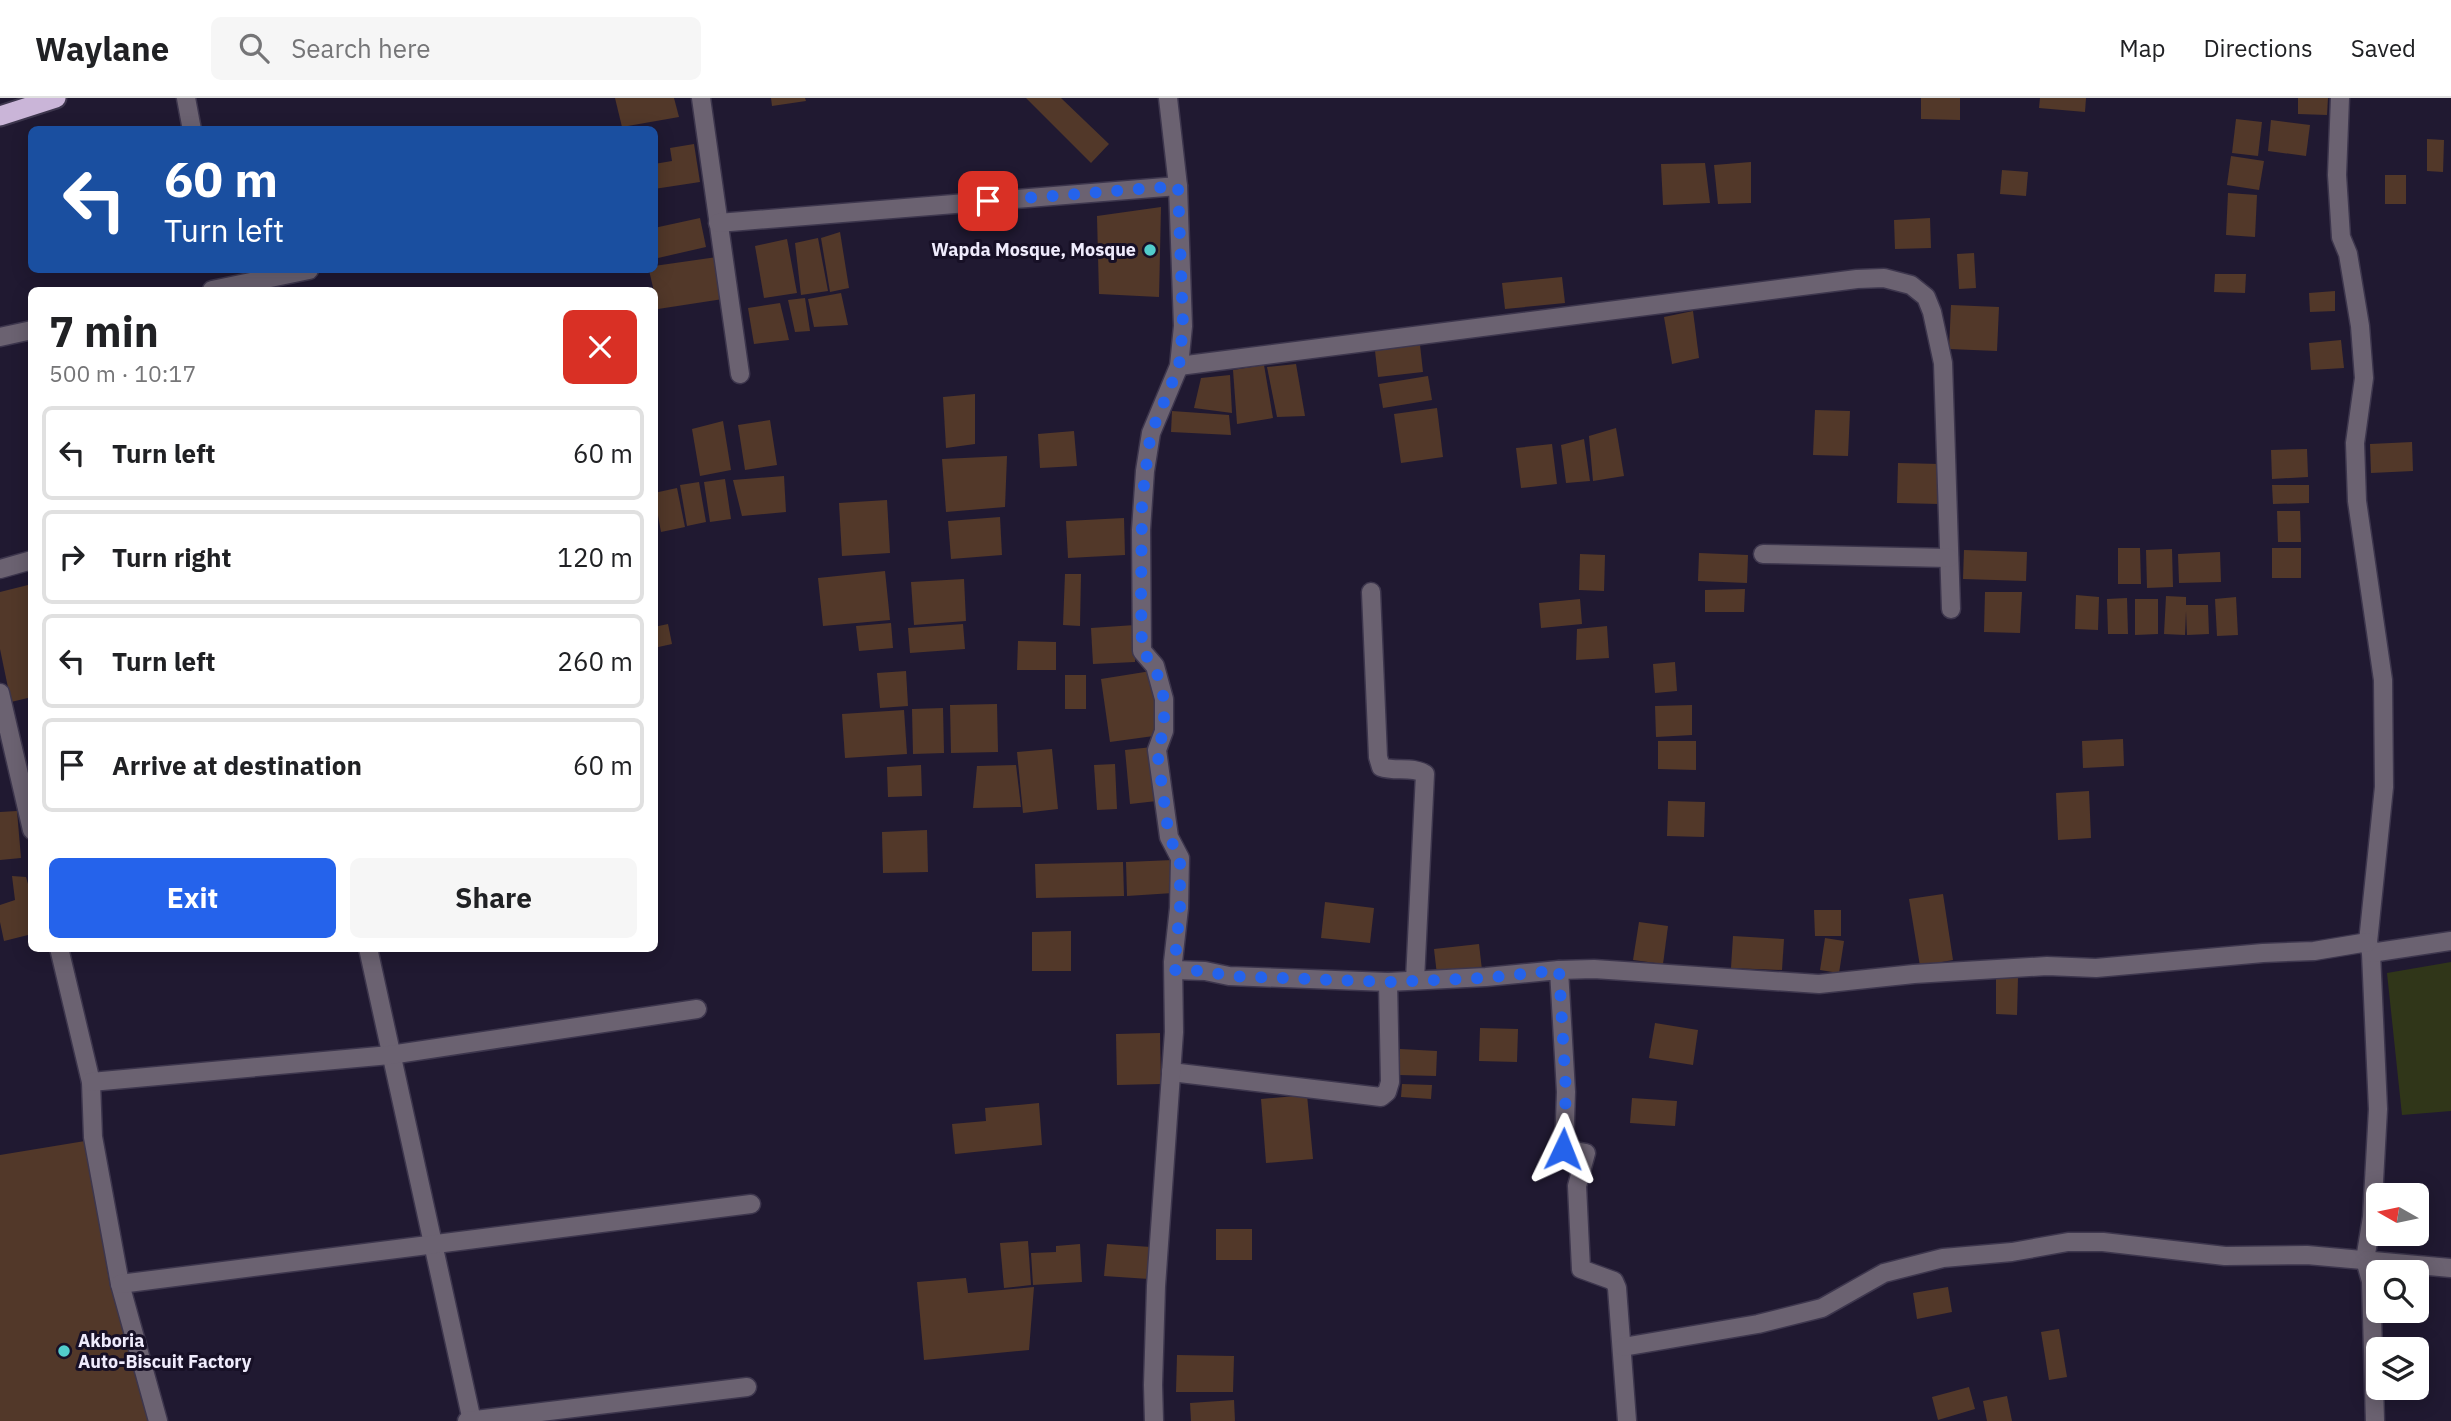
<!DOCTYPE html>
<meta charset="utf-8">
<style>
body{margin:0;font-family:"IBM Plex Sans",sans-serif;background:#f6f6f6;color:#202124;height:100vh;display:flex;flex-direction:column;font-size:26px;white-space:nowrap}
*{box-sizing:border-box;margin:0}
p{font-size:23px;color:#757577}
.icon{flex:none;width:38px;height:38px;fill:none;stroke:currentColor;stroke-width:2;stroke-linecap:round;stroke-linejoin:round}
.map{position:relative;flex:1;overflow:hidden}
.details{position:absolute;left:28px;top:189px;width:630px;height:665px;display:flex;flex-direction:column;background:#fff;border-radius:10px;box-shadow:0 4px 18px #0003}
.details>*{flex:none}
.top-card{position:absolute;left:28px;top:28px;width:630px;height:147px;border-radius:10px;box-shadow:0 4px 18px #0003;background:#1a4fa0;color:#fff;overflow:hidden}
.needle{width:46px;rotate:279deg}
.buttons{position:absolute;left:2366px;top:1085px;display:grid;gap:14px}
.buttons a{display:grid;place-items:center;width:63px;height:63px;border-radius:10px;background:#fff;box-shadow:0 4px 18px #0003;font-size:35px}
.pin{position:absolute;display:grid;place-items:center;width:60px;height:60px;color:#fff;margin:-30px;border-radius:14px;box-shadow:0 4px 10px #0006}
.me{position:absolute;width:77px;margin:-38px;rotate:2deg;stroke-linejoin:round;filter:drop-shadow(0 0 5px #0008)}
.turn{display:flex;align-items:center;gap:24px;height:147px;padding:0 21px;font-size:32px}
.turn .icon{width:91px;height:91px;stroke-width:2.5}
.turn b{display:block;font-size:49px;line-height:60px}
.round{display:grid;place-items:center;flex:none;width:74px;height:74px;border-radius:10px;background:#f6f6f6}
.headline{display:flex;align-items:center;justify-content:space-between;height:119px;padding:0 21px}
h1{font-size:42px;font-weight:700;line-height:52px}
.button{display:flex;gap:14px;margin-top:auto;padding:14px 21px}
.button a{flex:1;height:80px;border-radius:10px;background:#2563eb;color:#fff;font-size:28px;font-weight:700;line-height:80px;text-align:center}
.button a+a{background:#f6f6f6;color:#202124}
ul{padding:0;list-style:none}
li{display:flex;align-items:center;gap:21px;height:94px;margin:0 14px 10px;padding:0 7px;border:4px solid #e0e0e0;border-radius:10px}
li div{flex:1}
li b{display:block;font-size:26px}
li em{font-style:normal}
header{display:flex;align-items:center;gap:42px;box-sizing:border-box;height:98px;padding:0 35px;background:#fff;border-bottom:2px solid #e0e0e0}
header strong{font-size:33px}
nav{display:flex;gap:38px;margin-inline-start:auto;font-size:24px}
.search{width:490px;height:63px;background:#f6f6f6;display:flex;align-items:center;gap:18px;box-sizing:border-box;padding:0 24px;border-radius:10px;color:#757577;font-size:26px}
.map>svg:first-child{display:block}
</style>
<header>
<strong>Waylane</strong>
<div class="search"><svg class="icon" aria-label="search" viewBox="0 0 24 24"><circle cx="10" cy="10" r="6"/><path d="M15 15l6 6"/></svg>Search here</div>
<nav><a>Map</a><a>Directions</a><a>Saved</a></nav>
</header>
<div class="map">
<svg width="2451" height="1323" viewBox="0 0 2451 1323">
<rect width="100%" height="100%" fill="#201931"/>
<polygon fill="#303619" points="2451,864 2451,1013 2402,1017 2387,875"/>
<g fill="#523829">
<polygon points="615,0 674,0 679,19 622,29"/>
<polygon points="771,0 805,0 806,3 772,8"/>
<polygon points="1026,0 1061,0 1109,46 1091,65"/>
<polygon points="1921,0 1960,0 1960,22 1921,21"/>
<polygon points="2040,0 2086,0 2085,14 2039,10"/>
<polygon points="2298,0 2328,0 2327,17 2298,16"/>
<polygon points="2236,21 2262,24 2258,58 2232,55"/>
<polygon points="2271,22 2310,27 2306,58 2268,53"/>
<polygon points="2427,41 2444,42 2443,74 2427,73"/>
<polygon points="694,46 700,84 654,91 654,66 672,63 670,50"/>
<polygon points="2231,58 2264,63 2259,92 2227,87"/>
<polygon points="1751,64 1751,105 1718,106 1714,67"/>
<polygon points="1705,65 1710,105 1663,107 1661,66"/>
<polygon points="2002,72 2028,74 2026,98 2000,96"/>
<rect x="2385" y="77" width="21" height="29"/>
<polygon points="2228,95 2257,97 2255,139 2226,137"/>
<polygon points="1161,109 1159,199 1099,196 1097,118"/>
<polygon points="700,120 706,149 658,160 654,130"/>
<polygon points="1930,120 1931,150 1895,151 1894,122"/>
<polygon points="840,134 849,190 830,194 821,140"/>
<polygon points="818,140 828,193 801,197 795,145"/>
<polygon points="787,141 797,195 764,200 755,148"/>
<polygon points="1974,155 1976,190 1959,191 1957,156"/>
<polygon points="717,159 723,201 658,211 649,172 654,172 654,168"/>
<polygon points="2215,176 2246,176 2245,195 2214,194"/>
<polygon points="1562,179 1565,205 1505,211 1502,185"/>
<polygon points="2335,193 2335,213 2310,214 2309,195"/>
<polygon points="841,195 848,227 814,229 808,201"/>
<polygon points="805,200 810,233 795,234 788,202"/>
<polygon points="780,205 789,242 754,246 748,210"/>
<polygon points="1951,207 1999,209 1997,253 1949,251"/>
<polygon points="1693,213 1699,260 1672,266 1664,219"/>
<polygon points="2341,242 2344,270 2311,272 2309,245"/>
<polygon points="1420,247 1423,274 1378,279 1375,253"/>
<polygon points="1296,266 1305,318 1277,319 1267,269"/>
<polygon points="1264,267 1273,320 1237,326 1233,272"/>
<polygon points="1230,277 1232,315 1194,310 1201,280"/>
<polygon points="1428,278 1432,302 1383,310 1379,286"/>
<polygon points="975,296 975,346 946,350 943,299"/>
<polygon points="1437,310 1443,359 1401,365 1394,316"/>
<polygon points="1815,312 1850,313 1848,358 1813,357"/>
<polygon points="1172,313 1229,317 1231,337 1171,334"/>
<polygon points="770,322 777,367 745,372 738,327"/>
<polygon points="723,323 731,372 700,378 692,331"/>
<polygon points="1616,330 1624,378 1593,383 1589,338"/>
<polygon points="1074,333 1077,368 1040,370 1038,336"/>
<polygon points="1584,341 1590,383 1566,385 1561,347"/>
<polygon points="2412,344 2413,373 2371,375 2370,346"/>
<polygon points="1552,346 1557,386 1521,390 1516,350"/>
<polygon points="2307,351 2308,379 2272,381 2271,352"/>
<polygon points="1007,358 1005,409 946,414 942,361"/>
<polygon points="1898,365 1940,366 1939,406 1897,405"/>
<polygon points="784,378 786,414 742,418 733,382"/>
<polygon points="725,381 731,421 710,424 704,384"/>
<polygon points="699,384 706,424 687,428 680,387"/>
<polygon points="2272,387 2309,387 2309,405 2273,406"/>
<polygon points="677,390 685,429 661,434 654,395"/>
<polygon points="887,402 890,455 842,458 839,405"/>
<polygon points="2277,413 2300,413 2301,444 2278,444"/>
<polygon points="1000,419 1002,457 951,461 948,423"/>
<polygon points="1124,420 1125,457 1068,460 1066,423"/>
<polygon points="2118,450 2140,450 2141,486 2118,486"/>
<rect x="2272" y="450" width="29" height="30"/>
<polygon points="2172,451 2173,489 2147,490 2146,452"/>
<polygon points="1964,452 2027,454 2026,483 1963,481"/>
<polygon points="2220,454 2221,484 2179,485 2178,456"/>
<polygon points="1699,455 1748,457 1747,485 1698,483"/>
<polygon points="1580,456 1605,457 1604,493 1579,492"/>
<polygon points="885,473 890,522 823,528 818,480"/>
<polygon points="1065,476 1081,476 1080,528 1063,527"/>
<polygon points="964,481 966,523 914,527 911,484"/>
<polygon points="32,486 32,599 11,604 0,551 0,494"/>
<polygon points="1745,491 1744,514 1705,514 1705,492"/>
<polygon points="1985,494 2022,494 2020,535 1984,534"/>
<polygon points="2076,497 2099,499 2098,532 2075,531"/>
<polygon points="2166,498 2186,499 2186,507 2208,507 2209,536 2187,537 2186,513 2185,537 2164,536"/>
<polygon points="2236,499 2238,537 2217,538 2215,501"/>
<polygon points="2127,500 2128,536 2108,536 2107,501"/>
<polygon points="1580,501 1582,526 1541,530 1539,505"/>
<polygon points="2135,501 2158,501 2158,536 2135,537"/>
<polygon points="891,525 893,550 859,553 856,528"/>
<polygon points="668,526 672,546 654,550 654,529"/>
<polygon points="963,526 965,551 910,555 908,530"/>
<polygon points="1135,527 1135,564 1093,566 1091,530"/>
<polygon points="1607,528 1609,560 1576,562 1577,531"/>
<polygon points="1018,543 1056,544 1056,572 1017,572"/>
<polygon points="1675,564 1677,593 1655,595 1653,566"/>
<polygon points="906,573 908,608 880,610 877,575"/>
<polygon points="1151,573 1161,637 1110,644 1101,581"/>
<rect x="1065" y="577" width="21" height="34"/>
<polygon points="997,606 998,654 951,655 950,607"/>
<polygon points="1692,607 1692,637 1656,639 1655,608"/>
<polygon points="943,610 944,655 913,656 912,611"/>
<polygon points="904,612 907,656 845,660 842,616"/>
<polygon points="2123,641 2124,668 2083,670 2082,643"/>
<polygon points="1658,643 1696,643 1696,672 1658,671"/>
<polygon points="1152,649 1157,703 1130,706 1125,652"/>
<polygon points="1052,651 1058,711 1023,715 1017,654"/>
<polygon points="1115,666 1117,711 1097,712 1094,667"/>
<polygon points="921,667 922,698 888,699 887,669"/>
<polygon points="1016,667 1021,709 973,710 977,668"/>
<polygon points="2089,693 2091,740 2058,742 2056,695"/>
<polygon points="1668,703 1705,704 1704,739 1667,738"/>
<polygon points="17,713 21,760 0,762 0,714"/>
<polygon points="927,732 928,774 883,775 882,734"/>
<polygon points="1173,762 1173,795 1127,798 1126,764"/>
<polygon points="1123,764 1124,798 1036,800 1035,766"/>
<polygon points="12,778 26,779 32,800 32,836 4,843 0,824 0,807 15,802"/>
<polygon points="1943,796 1953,862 1920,868 1909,801"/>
<polygon points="1325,804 1374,810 1370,845 1321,840"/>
<polygon points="1814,812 1841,812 1841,838 1815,838"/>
<polygon points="1639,824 1668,828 1663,866 1633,862"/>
<polygon points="1071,833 1071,873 1032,873 1032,834"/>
<polygon points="1733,838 1784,841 1782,872 1731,870"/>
<polygon points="1825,840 1844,843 1839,875 1820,872"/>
<polygon points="1479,846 1482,872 1437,877 1434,851"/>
<polygon points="1996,879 2018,879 2017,917 1996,916"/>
<polygon points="1655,925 1698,932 1693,967 1649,960"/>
<polygon points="1480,930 1518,931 1517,964 1479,963"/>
<polygon points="1160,935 1161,986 1117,987 1116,936"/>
<polygon points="1400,951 1437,953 1436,978 1399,977"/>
<polygon points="1402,986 1432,987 1431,1001 1401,999"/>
<polygon points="1307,997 1313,1061 1266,1065 1261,1001"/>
<polygon points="1632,1000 1677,1003 1675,1028 1630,1025"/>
<polygon points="1039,1005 1042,1047 955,1056 952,1026 986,1023 985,1010"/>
<polygon points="85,1043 109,1182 149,1323 0,1323 0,1057"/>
<rect x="1216" y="1131" width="36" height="31"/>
<polygon points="1028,1143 1031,1187 1004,1190 1000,1145"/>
<polygon points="1080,1146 1082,1184 1033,1187 1031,1155 1056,1154 1056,1148"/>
<polygon points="1107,1146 1151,1149 1149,1181 1104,1178"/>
<polygon points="966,1180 968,1195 1034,1189 1029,1252 924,1262 917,1184"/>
<polygon points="1948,1189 1952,1214 1917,1221 1913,1195"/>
<polygon points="2059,1231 2067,1279 2049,1282 2041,1234"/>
<polygon points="1177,1257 1234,1258 1233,1294 1176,1294"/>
<polygon points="1969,1289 1975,1311 1938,1322 1932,1299"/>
<polygon points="2007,1298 2012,1323 1987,1323 1983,1303"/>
<polygon points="1234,1302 1235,1323 1191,1323 1190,1305"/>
</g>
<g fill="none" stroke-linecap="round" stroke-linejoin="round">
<defs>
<g id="minor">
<polyline points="186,0 192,32"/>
<polyline points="701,0 740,276"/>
<polyline points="2340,0 2337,77 2341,139 2348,156 2360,228 2364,280 2355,345 2357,403 2383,582 2384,689 2368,844 2371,855 2378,1011 2372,1119 2365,1162 2371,1183 2375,1323"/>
<polyline points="718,125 1178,88"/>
<polyline points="212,192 309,172"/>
<polyline points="0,239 32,232"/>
<polyline points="1179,268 1857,181 1884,180 1911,187 1926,199 1932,214 1943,265 1951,511"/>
<polyline points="1763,456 1949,460"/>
<polyline points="0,471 32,462"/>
<path d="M1371,494L1378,659L1381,669C1395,674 1413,668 1425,676L1415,882"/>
<polyline points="0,595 32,732"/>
<polyline points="59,850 91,984 93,1039 120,1186 158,1323"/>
<polyline points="368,850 472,1323"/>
<polyline points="2371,855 2451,843"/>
<polyline points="1174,872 1205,873 1229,878 1388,884 1486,879 1559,872 1566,994 1564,1051 1586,1055 1577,1088 1581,1171 1614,1183 1617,1190 1627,1323"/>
<polyline points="1559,872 1594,871 1819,886 1914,876 2047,868 2096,870 2263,855 2314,853 2368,844"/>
<polyline points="1171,974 1381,999 1387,994 1390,984 1388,884"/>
<polyline points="91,984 390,957 697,911"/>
<polyline points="120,1186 751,1106"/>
<polyline points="1623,1249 1758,1226 1822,1210 1884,1175 1943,1160 2012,1154 2068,1144 2103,1144 2225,1158 2307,1157 2451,1170"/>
<polyline points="467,1323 747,1289"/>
</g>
<polyline id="tertiary" points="1154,1323 1153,1287 1156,1188 1174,934 1173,864 1179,810 1180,760 1169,739 1157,652 1164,633 1164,601 1155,568 1142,553 1141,432 1145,373 1151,335 1179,268 1183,228 1178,88 1168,0"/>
<polyline id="trunk" points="0,18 56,0"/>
</defs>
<use href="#minor" stroke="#3d364d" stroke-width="21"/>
<use href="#tertiary" stroke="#3d364d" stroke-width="21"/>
<use href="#trunk" stroke="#3d364d" stroke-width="23"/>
<use href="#minor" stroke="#6b6271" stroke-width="18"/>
<use href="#tertiary" stroke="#6b6271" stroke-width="18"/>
<use href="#trunk" stroke="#cab5d8" stroke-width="19"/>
</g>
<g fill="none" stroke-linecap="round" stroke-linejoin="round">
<polyline stroke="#2563eb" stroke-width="12" stroke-dasharray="0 21.6" points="988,103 1178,88 1183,228 1179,268 1151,335 1148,354 1142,404 1141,502 1142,553 1155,568 1164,601 1164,633 1157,652 1169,739 1180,760 1180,810 1174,872 1205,873 1229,878 1388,884 1486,880 1559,872 1566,994 1563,1051"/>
</g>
<g fill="#52cdcc" stroke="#171026" stroke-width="2.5">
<circle cx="1150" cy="152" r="7"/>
<circle cx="64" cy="1253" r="7"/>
</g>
<g text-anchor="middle" stroke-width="6" stroke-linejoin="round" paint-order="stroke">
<g font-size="18" font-weight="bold" fill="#efebfc" stroke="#171026" text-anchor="end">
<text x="1136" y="158">Wapda Mosque, Mosque</text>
<text x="78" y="1249" text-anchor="start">Akboria<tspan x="78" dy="21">Auto-Biscuit Factory</tspan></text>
</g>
</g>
</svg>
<div class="buttons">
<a><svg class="needle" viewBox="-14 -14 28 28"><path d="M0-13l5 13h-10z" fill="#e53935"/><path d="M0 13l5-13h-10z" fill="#757577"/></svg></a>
<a><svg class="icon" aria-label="search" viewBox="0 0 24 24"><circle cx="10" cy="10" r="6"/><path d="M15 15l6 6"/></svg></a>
<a><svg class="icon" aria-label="layers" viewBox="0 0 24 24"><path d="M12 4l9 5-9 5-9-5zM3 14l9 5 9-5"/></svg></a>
</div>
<div class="pin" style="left:988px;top:103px;background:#d93025"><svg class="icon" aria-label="arrive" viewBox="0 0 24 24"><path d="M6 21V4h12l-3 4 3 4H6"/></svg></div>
<svg class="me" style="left:1563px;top:1051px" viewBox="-20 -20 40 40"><path d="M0-17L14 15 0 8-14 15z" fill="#2563eb" stroke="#fff" stroke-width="4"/></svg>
<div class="top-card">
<div class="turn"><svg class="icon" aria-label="left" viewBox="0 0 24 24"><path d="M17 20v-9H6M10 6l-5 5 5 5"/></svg><div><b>60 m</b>Turn left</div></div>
</div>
<section class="details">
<div class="headline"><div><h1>7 min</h1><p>500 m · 10:17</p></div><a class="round" style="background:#d93025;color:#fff"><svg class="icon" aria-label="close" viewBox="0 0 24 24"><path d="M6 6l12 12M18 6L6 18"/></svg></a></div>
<ul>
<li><svg class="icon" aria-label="left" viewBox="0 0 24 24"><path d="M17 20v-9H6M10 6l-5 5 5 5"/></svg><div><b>Turn left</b></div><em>60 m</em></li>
<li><svg class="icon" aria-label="right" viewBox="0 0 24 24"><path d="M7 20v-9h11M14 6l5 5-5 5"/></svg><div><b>Turn right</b></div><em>120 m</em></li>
<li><svg class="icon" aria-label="left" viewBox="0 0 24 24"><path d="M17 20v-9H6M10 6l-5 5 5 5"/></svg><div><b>Turn left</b></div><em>260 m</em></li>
<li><svg class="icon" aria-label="arrive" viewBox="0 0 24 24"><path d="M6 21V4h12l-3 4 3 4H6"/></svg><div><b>Arrive at destination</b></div><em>60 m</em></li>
</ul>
<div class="button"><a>Exit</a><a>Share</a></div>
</section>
</div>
